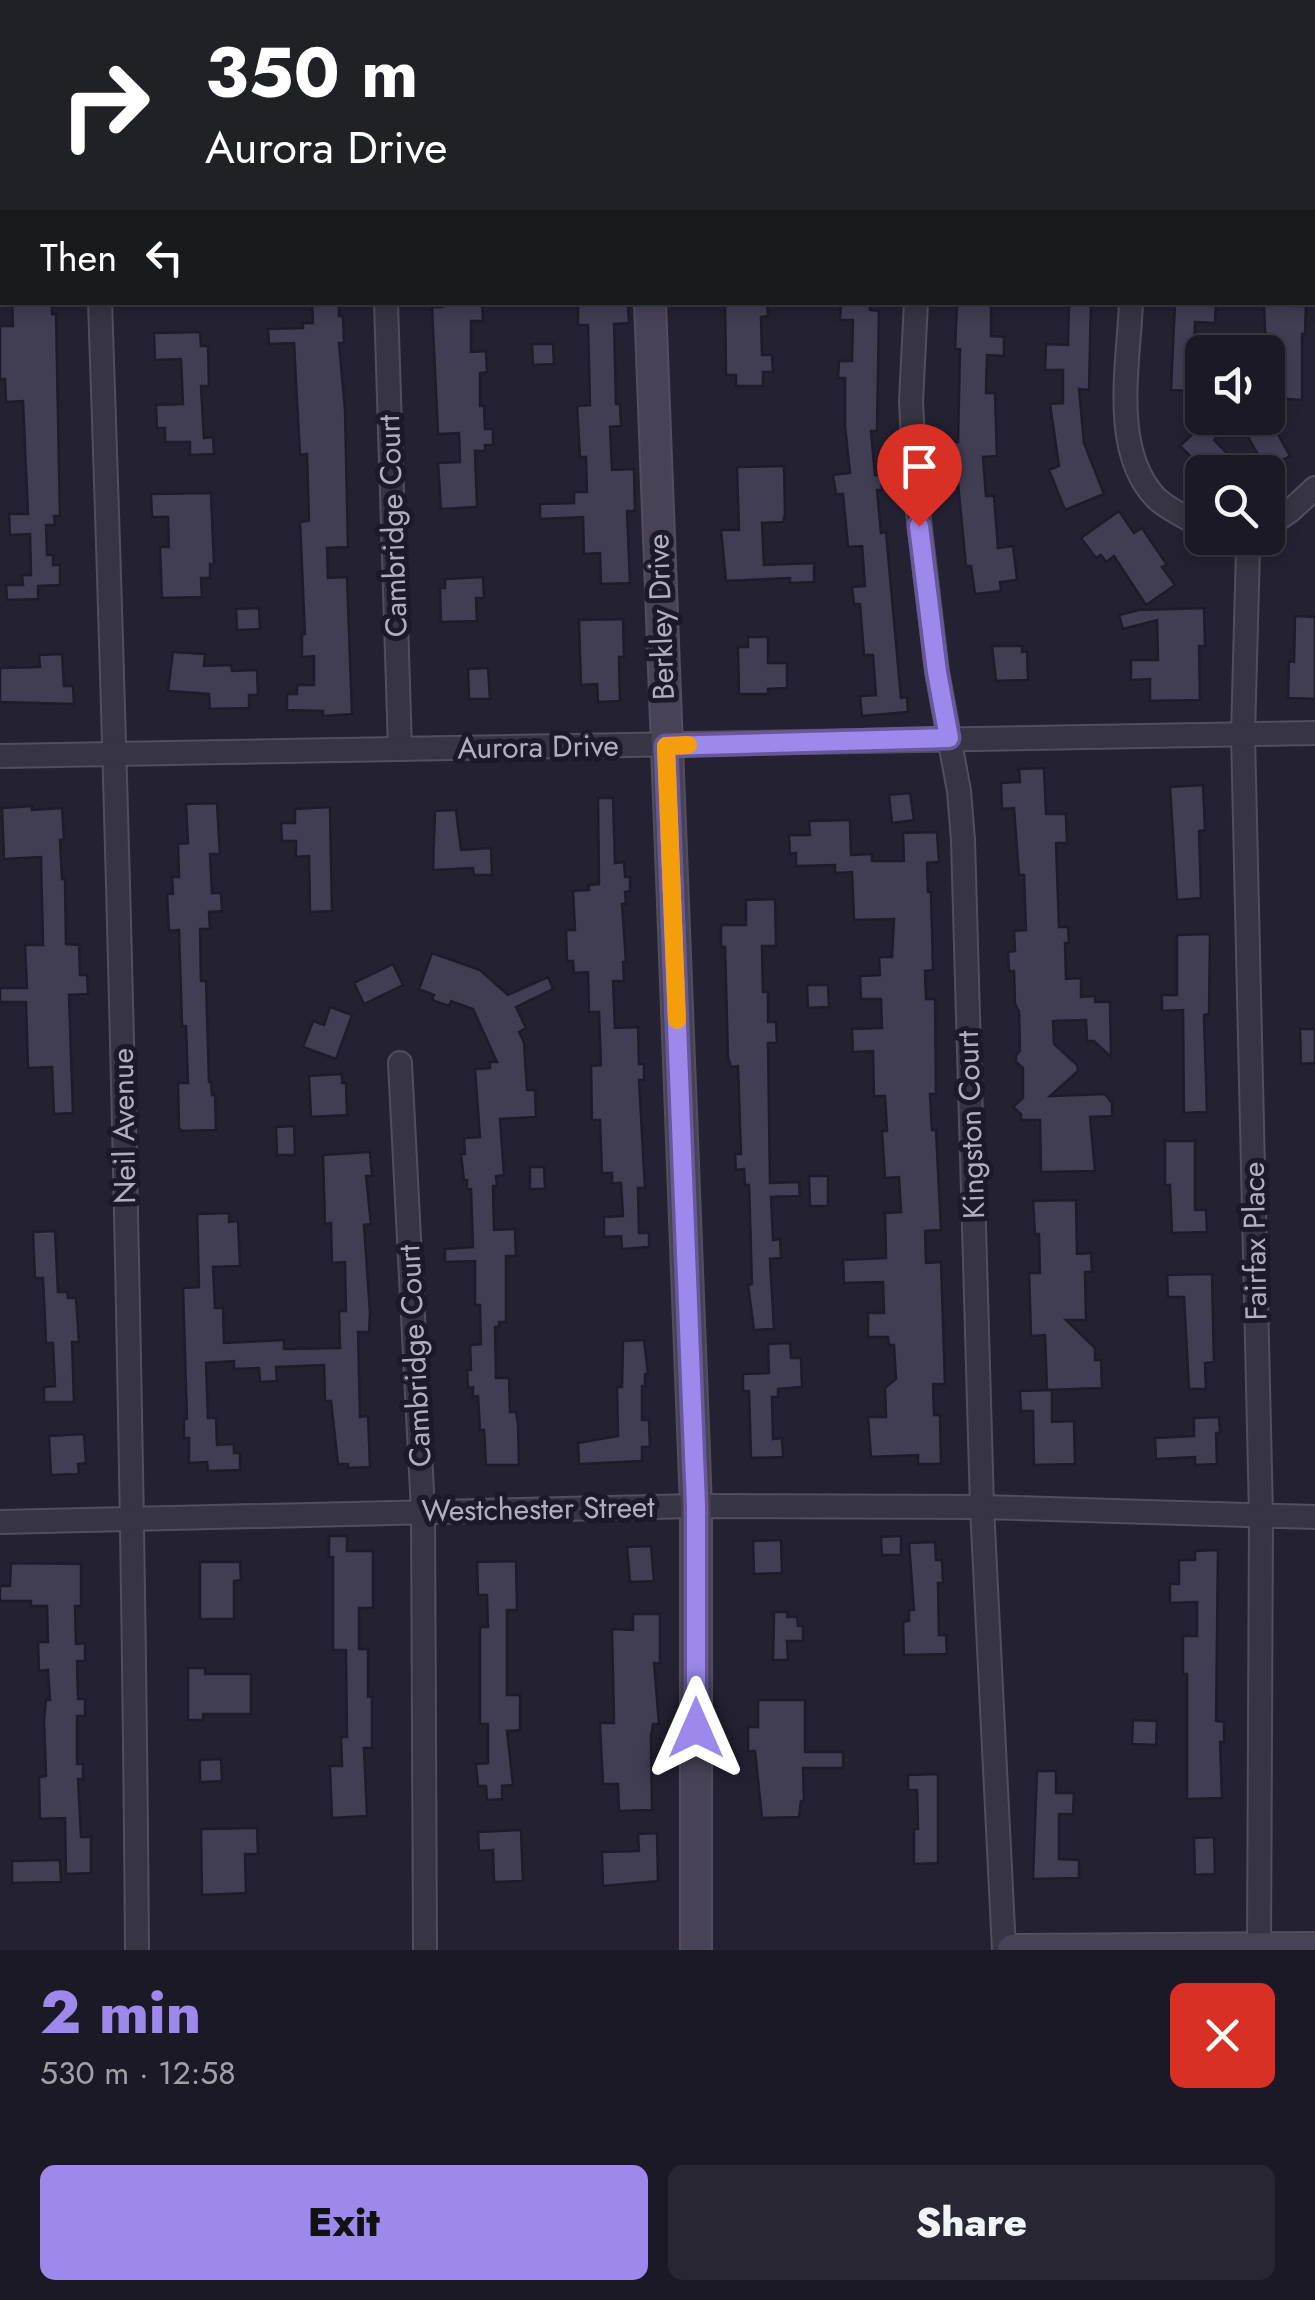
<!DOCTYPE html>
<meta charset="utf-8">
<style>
body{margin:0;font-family:Jost,sans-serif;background:#282632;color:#f1f3f6;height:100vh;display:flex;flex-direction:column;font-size:38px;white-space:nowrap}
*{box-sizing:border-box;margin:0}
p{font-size:32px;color:#a0a0a7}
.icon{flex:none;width:55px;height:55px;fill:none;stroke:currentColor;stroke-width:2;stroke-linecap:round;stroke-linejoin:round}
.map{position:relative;height:1950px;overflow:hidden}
.details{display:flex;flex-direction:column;background:#1b1926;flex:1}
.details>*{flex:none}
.hud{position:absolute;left:0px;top:0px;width:1315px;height:305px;box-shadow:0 5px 15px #0003,0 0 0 2px #393843;background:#202124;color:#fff;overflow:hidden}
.tools{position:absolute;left:1185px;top:335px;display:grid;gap:20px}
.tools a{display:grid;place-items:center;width:100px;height:100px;border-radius:15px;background:#1b1926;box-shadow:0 5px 15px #0003,0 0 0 2px #393843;font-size:50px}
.pin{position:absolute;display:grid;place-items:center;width:85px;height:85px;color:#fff;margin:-102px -42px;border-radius:50% 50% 50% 0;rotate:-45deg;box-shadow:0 0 10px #0007}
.pin .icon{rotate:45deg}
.me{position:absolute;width:110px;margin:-55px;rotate:0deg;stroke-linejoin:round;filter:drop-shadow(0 0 8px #0008)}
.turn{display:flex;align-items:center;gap:35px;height:210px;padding:0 40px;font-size:45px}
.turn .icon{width:130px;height:130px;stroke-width:2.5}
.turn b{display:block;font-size:70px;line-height:85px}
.then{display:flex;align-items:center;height:95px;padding:0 40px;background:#0003;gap:20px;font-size:38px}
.round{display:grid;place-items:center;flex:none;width:105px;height:105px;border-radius:15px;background:#282632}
.overview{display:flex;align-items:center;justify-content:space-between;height:170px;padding:0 40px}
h1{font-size:60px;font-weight:800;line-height:75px;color:#9d88eb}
.button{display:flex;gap:20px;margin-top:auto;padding:20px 40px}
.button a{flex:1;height:115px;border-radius:15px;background:#9d88eb;color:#111;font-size:40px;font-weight:800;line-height:115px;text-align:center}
.button a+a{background:#282632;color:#f1f3f6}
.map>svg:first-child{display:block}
</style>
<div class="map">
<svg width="1315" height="1950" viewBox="0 0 1315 1950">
<rect width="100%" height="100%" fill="#242132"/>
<g fill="#413d53" stroke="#1e1b2a" stroke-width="2.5">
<polygon points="12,302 52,302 52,314 56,314 60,516 54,516 55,525 46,525 47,555 53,555 53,565 60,565 60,585 38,586 38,599 7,600 6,585 23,585 22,575 31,575 30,534 10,535 9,514 28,514 23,401 6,402 5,379 0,379 0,326 13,326"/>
<polygon points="312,302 339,302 339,316 343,316 344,343 339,343 345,410 348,547 327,548 328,578 347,577 352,714 323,716 323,711 287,710 287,694 297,694 297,685 314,685 314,656 302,657 302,634 305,634 300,522 309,521 307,454 300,455 294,343 269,344 268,329 303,328 303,323 313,323"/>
<polygon points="441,302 482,302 483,321 471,321 471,352 486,351 487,372 480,373 480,406 484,406 485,429 493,429 493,445 485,445 485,451 475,451 477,507 441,509 438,463 460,462 459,433 438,434 432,307 442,307"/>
<polygon points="578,302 628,303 629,323 614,324 616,404 620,404 621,426 610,427 612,470 634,469 635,511 627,511 630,583 601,584 600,553 584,554 583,517 540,519 540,504 574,503 574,492 587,492 586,457 580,457 577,406 590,405 588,325 578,325"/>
<polygon points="725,302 767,302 768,316 761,317 762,355 772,355 773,372 763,372 763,386 736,386 736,375 726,375"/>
<polygon points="841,302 870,302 870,310 879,311 877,431 871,431 875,475 881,475 882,490 877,490 881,533 886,532 901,698 907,697 908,712 862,716 860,696 876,695 873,655 864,655 860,604 854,604 852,587 865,586 862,546 848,547 843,494 836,494 833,475 850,473 845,426 845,378 838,378 839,361 852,361 853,320 840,320"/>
<polygon points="964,302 991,302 991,336 1004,337 1004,356 987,355 986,393 995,393 997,456 983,457 986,496 994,496 998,548 1013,546 1017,580 1000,582 1001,591 975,594 971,566 966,566 954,442 958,442 960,349 955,349 957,305"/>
<polygon points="1069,302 1091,302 1089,390 1079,389 1084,443 1104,494 1065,510 1049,470 1059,466 1050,404 1063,403 1063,370 1045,370 1046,344 1068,345"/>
<polygon points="1175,302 1216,302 1215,323 1195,322 1194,356 1202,356 1202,381 1193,381 1193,391 1171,390"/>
<polygon points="1264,305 1306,306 1305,334 1302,334 1302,400 1268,398"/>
<polygon points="200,332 201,346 208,346 209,386 201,386 204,438 213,437 214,454 190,455 190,442 165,442 165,428 157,428 156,405 183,404 181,359 155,360 154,333"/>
<polygon points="532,344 553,344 554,364 533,365"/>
<polygon points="1208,419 1221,432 1214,440 1230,456 1212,472 1206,472 1180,446"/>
<polygon points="1270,420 1290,456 1266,469 1246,433"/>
<polygon points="784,466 785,514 783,522 762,523 764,565 814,563 814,582 790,583 790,578 726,581 721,530 739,530 737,467"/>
<polygon points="211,493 214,564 210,564 210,578 201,578 202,597 162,598 160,547 169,547 168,517 152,517 151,494"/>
<polygon points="1119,511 1134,533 1142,528 1167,565 1162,567 1175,585 1146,605 1114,556 1106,562 1101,555 1096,558 1081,538"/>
<polygon points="483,577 484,598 476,598 477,621 441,622 440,588 445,588 445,579"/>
<polygon points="259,608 260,629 237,630 236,609"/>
<polygon points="1204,608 1205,646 1199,646 1200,700 1150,701 1150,679 1131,680 1131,660 1158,660 1157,620 1123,629 1119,615 1139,610"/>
<polygon points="1295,616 1315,617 1315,699 1288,698 1289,661 1294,662"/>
<polygon points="623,619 624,657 619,657 620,701 598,702 597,684 581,685 579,620"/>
<polygon points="748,637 768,637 768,663 787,663 787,688 768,689 768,694 739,694 738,647 748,647"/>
<polygon points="992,646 1022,646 1022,652 1027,651 1028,680 996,681"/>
<polygon points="173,652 205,654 204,666 231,665 232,671 257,670 258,695 249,695 249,708 210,709 209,694 168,691"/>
<polygon points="62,654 64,686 73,686 74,704 0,702 0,668 40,667 39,655"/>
<polygon points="488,668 490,699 469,699 468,669"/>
<polygon points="1044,768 1046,814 1066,814 1067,843 1056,843 1059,927 1068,927 1069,943 1065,943 1066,979 1081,978 1081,997 1095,996 1095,1002 1110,1002 1111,1057 1094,1041 1087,1041 1086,1020 1053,1021 1054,1044 1077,1065 1078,1071 1050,1096 1105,1094 1112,1103 1112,1116 1090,1117 1095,1171 1041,1172 1040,1120 1021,1120 1021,1114 1013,1107 1023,1098 1023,1068 1016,1062 1016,1055 1020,1051 1019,1011 1015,1004 1014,971 1009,971 1008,952 1015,951 1014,931 1026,930 1024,875 1019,875 1014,808 1002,809 1001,783 1020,782 1019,769"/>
<polygon points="1203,785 1205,830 1199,831 1201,898 1177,900 1170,787"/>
<polygon points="910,793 914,820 892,823 889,795"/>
<polygon points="598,798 613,798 615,863 624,862 625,877 630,877 630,891 625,892 626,904 622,904 626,962 623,962 624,981 613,981 615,1028 638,1027 639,1064 644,1064 644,1080 639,1080 645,1188 638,1188 639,1233 649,1233 649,1247 622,1249 621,1236 604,1237 604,1217 623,1216 621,1183 612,1183 612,1173 602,1173 600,1120 592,1120 591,1066 601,1065 599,1012 589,1012 588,972 574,973 573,961 567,961 566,930 575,930 573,891 589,890 589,885 599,884"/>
<polygon points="217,803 220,854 210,854 212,893 221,893 222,911 209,912 210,929 200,929 201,981 206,981 209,1082 211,1082 212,1095 215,1095 216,1130 182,1131 179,1128 178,1083 188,1083 186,1026 182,1026 179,930 169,931 167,894 173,894 172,877 179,877 178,844 188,843 186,804"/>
<polygon points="32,806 32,810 62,808 64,840 60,840 62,879 65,879 66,944 79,945 80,975 87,975 88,994 69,995 73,1113 54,1114 52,1067 28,1068 26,1002 0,1002 0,988 27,988 25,945 43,945 41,857 4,859 2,808"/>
<polygon points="330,807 332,911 310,912 309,856 296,857 296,841 282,841 281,823 295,823 295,809"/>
<polygon points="456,810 461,850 491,848 492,875 474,875 473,868 433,870 435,811"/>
<polygon points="850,820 851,855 872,854 872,861 904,861 903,833 937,832 939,862 927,863 928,892 931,892 933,970 925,971 926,999 935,999 936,1094 930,1094 932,1130 936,1130 941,1230 925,1231 926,1263 941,1262 945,1384 933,1384 934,1415 940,1415 941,1464 918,1464 918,1455 871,1457 868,1417 886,1417 885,1388 896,1379 894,1345 889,1345 888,1337 868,1337 868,1313 884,1313 883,1282 844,1283 843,1260 886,1258 885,1213 901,1212 899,1177 885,1178 882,1131 887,1131 885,1096 874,1096 873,1051 853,1052 852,1029 882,1028 881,999 861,999 860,976 880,975 879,957 892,957 894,919 854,920 852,872 835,873 835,865 796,866 796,853 790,854 789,835 810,835 809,821"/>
<polygon points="775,899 776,946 762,946 763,992 768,992 768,1022 776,1022 777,1043 768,1043 770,1183 799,1182 800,1196 771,1197 773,1240 780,1239 781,1258 770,1259 774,1329 754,1330 748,1285 752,1284 749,1185 745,1185 744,1169 736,1170 735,1154 741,1154 738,1066 731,1067 728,1057 725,947 721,947 721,925 746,925 746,900"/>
<polygon points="1210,934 1209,1014 1204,1015 1207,1112 1184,1113 1183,1010 1162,1011 1162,995 1177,995 1177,935"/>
<polygon points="432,953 480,970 508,995 548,977 553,989 516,1007 526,1028 519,1032 524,1042 527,1090 535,1090 536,1117 500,1119 504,1175 496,1176 497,1186 493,1186 494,1230 515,1229 516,1256 506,1256 506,1322 499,1322 499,1327 495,1327 496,1378 509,1378 510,1412 516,1412 518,1424 519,1465 486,1465 484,1430 480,1430 478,1396 473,1397 473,1387 468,1388 467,1370 471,1370 470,1345 481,1344 480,1305 475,1305 475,1261 445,1262 445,1249 473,1247 471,1189 467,1189 467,1180 464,1181 461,1154 465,1154 464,1138 480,1137 475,1069 490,1068 490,1062 497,1062 473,1009 451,1001 449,1006 432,1000 434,995 419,989"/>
<polygon points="393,964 403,985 364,1004 354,983"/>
<polygon points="807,985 828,985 829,1007 808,1008"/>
<polygon points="330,1007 352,1015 336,1059 303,1047 313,1021 324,1025"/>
<polygon points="1300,1029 1315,1029 1315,1063 1301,1064"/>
<polygon points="342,1074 342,1083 346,1083 347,1115 311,1117 309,1076"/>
<polygon points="294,1126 295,1155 277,1155 276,1127"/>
<polygon points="1165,1141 1195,1141 1195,1210 1206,1210 1207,1232 1172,1233 1170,1185 1165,1185"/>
<polygon points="370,1152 372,1176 366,1176 371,1224 364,1225 370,1313 369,1332 358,1332 360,1417 368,1416 370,1467 348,1468 348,1464 338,1464 331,1401 325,1401 324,1365 276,1367 277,1381 260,1382 259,1368 234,1369 234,1361 206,1363 208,1418 216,1418 217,1445 234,1444 234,1453 240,1453 240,1470 208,1471 207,1462 189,1463 189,1438 184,1438 184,1419 187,1419 183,1288 199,1287 197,1214 229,1213 229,1222 238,1221 240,1266 213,1267 215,1308 223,1308 224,1343 284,1340 284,1349 340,1348 339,1311 346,1311 345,1262 332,1263 331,1223 325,1224 323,1155"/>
<polygon points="530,1167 544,1167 545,1189 530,1189"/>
<polygon points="809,1176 828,1176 828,1206 810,1206"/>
<polygon points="1076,1200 1077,1254 1091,1253 1092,1272 1085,1272 1086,1320 1066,1320 1095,1348 1095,1360 1101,1360 1102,1388 1047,1390 1045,1335 1031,1336 1029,1273 1040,1273 1039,1234 1035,1234 1033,1201"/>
<polygon points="55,1231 58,1292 67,1292 68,1298 76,1298 79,1342 72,1342 74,1402 44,1402 44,1387 55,1386 53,1343 46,1343 43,1278 35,1278 33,1232"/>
<polygon points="1212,1274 1214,1362 1205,1363 1206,1389 1189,1389 1184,1297 1168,1297 1167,1275"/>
<polygon points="644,1340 648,1374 645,1374 645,1386 642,1386 642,1420 649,1420 650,1447 642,1447 642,1461 579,1464 578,1443 618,1436 617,1387 622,1387 623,1341"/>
<polygon points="790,1343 791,1358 801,1358 802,1387 778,1389 778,1397 772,1397 773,1439 782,1438 783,1457 751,1458 749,1391 743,1391 743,1374 769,1373 768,1344"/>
<polygon points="1052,1390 1052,1422 1074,1421 1075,1464 1034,1465 1033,1411 1021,1411 1020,1391"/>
<polygon points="1219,1417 1220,1433 1216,1433 1217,1464 1195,1465 1195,1457 1156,1459 1155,1438 1194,1436 1194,1418"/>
<polygon points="84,1434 86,1463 78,1464 79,1474 51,1475 49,1436"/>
<polygon points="329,1536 347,1536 347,1551 373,1551 373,1608 359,1608 359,1649 368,1649 368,1697 372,1697 372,1748 364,1748 367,1816 332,1818 330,1766 342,1766 341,1737 347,1737 346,1650 333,1650 333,1557 329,1557"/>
<polygon points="901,1536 901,1555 882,1555 881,1537"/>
<polygon points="781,1540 782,1573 754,1574 753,1541"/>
<polygon points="935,1542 936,1560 942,1560 943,1583 938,1583 939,1635 946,1635 947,1654 904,1655 903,1622 909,1621 909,1610 914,1610 909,1543"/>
<polygon points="651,1546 654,1581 630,1582 627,1547"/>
<polygon points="1218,1550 1216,1721 1224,1722 1224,1742 1220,1742 1222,1798 1187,1799 1187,1674 1183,1674 1183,1636 1197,1636 1197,1602 1170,1603 1170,1584 1179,1584 1179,1560 1195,1560 1195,1551"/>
<polygon points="516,1561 517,1610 507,1610 507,1695 520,1695 520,1730 507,1731 513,1785 502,1786 502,1799 487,1800 486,1786 478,1786 476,1764 488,1763 488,1724 480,1724 480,1627 488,1627 487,1595 478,1595 477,1562"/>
<polygon points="200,1562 240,1562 241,1580 234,1581 234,1619 200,1619"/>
<polygon points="11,1563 81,1564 81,1606 75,1606 76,1644 85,1643 85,1661 77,1661 78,1699 85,1699 85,1716 77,1716 77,1764 83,1764 83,1779 78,1779 81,1837 91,1837 91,1873 66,1874 65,1818 40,1819 39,1777 46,1776 44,1720 46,1700 50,1700 48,1670 39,1671 38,1642 48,1642 47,1606 31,1606 31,1601 0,1601 0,1586 10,1586"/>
<polygon points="774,1612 787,1612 787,1617 797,1617 798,1626 803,1626 803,1641 787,1641 788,1660 773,1660"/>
<polygon points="633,1614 660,1614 660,1663 654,1663 659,1724 653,1724 651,1736 652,1810 619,1811 618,1784 603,1784 600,1723 614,1723 612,1629 633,1630"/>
<polygon points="188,1668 205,1668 205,1674 251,1674 251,1714 203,1714 203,1720 188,1720"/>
<polygon points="758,1700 805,1700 805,1752 843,1752 843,1768 803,1768 804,1801 801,1801 799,1817 762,1818 755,1751 748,1751 748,1727 758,1727"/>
<polygon points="1133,1720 1157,1721 1156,1745 1132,1744"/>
<polygon points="221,1759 222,1781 200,1782 200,1760"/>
<polygon points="1037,1771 1056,1771 1056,1793 1074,1793 1073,1814 1059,1814 1059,1859 1079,1860 1079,1878 1033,1879"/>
<polygon points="938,1774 938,1863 914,1864 914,1829 918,1829 917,1790 908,1790 908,1775"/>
<polygon points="257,1828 258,1854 245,1854 246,1893 202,1895 201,1829"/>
<polygon points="521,1830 523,1881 494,1882 493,1850 479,1851 478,1832"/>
<polygon points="657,1833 658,1881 603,1886 602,1852 639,1851 638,1834"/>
<polygon points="1214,1837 1215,1874 1195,1875 1194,1838"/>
<polygon points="60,1860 61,1882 12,1883 12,1861"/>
</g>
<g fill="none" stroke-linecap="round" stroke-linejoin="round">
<defs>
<g id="street">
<path d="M100,302C119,852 133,1401 137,1950"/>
<polyline points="386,302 400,749"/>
<polyline points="916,302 911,402 916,495 937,672 959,791 963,840 982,1507 1004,1950"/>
<path d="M1131,302C1129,362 1110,450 1156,498C1169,510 1187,518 1202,526"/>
<polyline points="1268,526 1290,511 1315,488"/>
<polyline points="1226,538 1248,549"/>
<polyline points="1258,538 1248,549 1243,735 1261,1515 1259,1950"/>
<polyline points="0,756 1315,733"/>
<polyline points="400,1063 423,1511 425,1950"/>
<polyline points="0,1522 696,1506 982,1507 1315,1517"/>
</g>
<g id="secondary">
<polyline points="667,2 667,0"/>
<polyline points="0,34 2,34"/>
<polyline points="1312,105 1315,106"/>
<polyline points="650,302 696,1506 696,1950"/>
<polyline points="1013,1950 1315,1948"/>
</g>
</defs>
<use href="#street" stroke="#524e5e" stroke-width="26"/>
<use href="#secondary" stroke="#524e5e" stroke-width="34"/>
<use href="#street" stroke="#373443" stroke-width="22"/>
<use href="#secondary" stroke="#474256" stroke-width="30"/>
</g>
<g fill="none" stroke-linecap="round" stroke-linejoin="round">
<defs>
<polyline id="route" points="696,1728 696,1506 666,746 949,738 937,672 919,526"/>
</defs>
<use href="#route" stroke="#665899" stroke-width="25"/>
<use href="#route" stroke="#9d88eb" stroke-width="18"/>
<polyline stroke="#f59e0b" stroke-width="18" points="677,1020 666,746 688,745"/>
</g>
<g text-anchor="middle" stroke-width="10" stroke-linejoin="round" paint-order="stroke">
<g font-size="30" fill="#b2aec0" stroke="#1c1928">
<text transform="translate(393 526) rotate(-92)" y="10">Cambridge Court</text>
<text transform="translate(661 617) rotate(-92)" y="10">Berkley Drive</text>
<text transform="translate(538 747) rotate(-1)" y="10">Aurora Drive</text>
<text transform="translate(971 1125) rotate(-92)" y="10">Kingston Court</text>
<text transform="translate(124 1126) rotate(-91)" y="10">Neil Avenue</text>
<text transform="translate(1255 1241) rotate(-91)" y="10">Fairfax Place</text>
<text transform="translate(415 1356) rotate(-93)" y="10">Cambridge Court</text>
<text transform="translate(538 1509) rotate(-1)" y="10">Westchester Street</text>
</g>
</g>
</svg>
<div class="tools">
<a><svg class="icon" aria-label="sound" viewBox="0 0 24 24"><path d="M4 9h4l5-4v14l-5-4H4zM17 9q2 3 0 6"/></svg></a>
<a><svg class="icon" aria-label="search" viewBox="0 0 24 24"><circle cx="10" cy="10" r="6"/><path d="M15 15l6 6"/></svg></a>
</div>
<div class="pin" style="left:919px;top:526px;background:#d93025"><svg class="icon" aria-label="arrive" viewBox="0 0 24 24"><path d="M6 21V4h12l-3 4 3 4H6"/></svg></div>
<svg class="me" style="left:696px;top:1728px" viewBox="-20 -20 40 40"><path d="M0-17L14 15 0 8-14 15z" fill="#9d88eb" stroke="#fff" stroke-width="4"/></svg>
<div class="hud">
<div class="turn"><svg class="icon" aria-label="right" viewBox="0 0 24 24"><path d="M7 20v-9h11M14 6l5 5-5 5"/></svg><div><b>350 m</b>Aurora Drive</div></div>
<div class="then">Then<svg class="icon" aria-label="left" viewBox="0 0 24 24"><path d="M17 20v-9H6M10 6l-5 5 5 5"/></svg></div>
</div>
</div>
<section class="details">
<div class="overview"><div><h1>2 min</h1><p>530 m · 12:58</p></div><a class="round" style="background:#d93025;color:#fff"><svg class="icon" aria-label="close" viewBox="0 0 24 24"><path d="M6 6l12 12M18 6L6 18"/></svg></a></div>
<div class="button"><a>Exit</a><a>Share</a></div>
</section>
